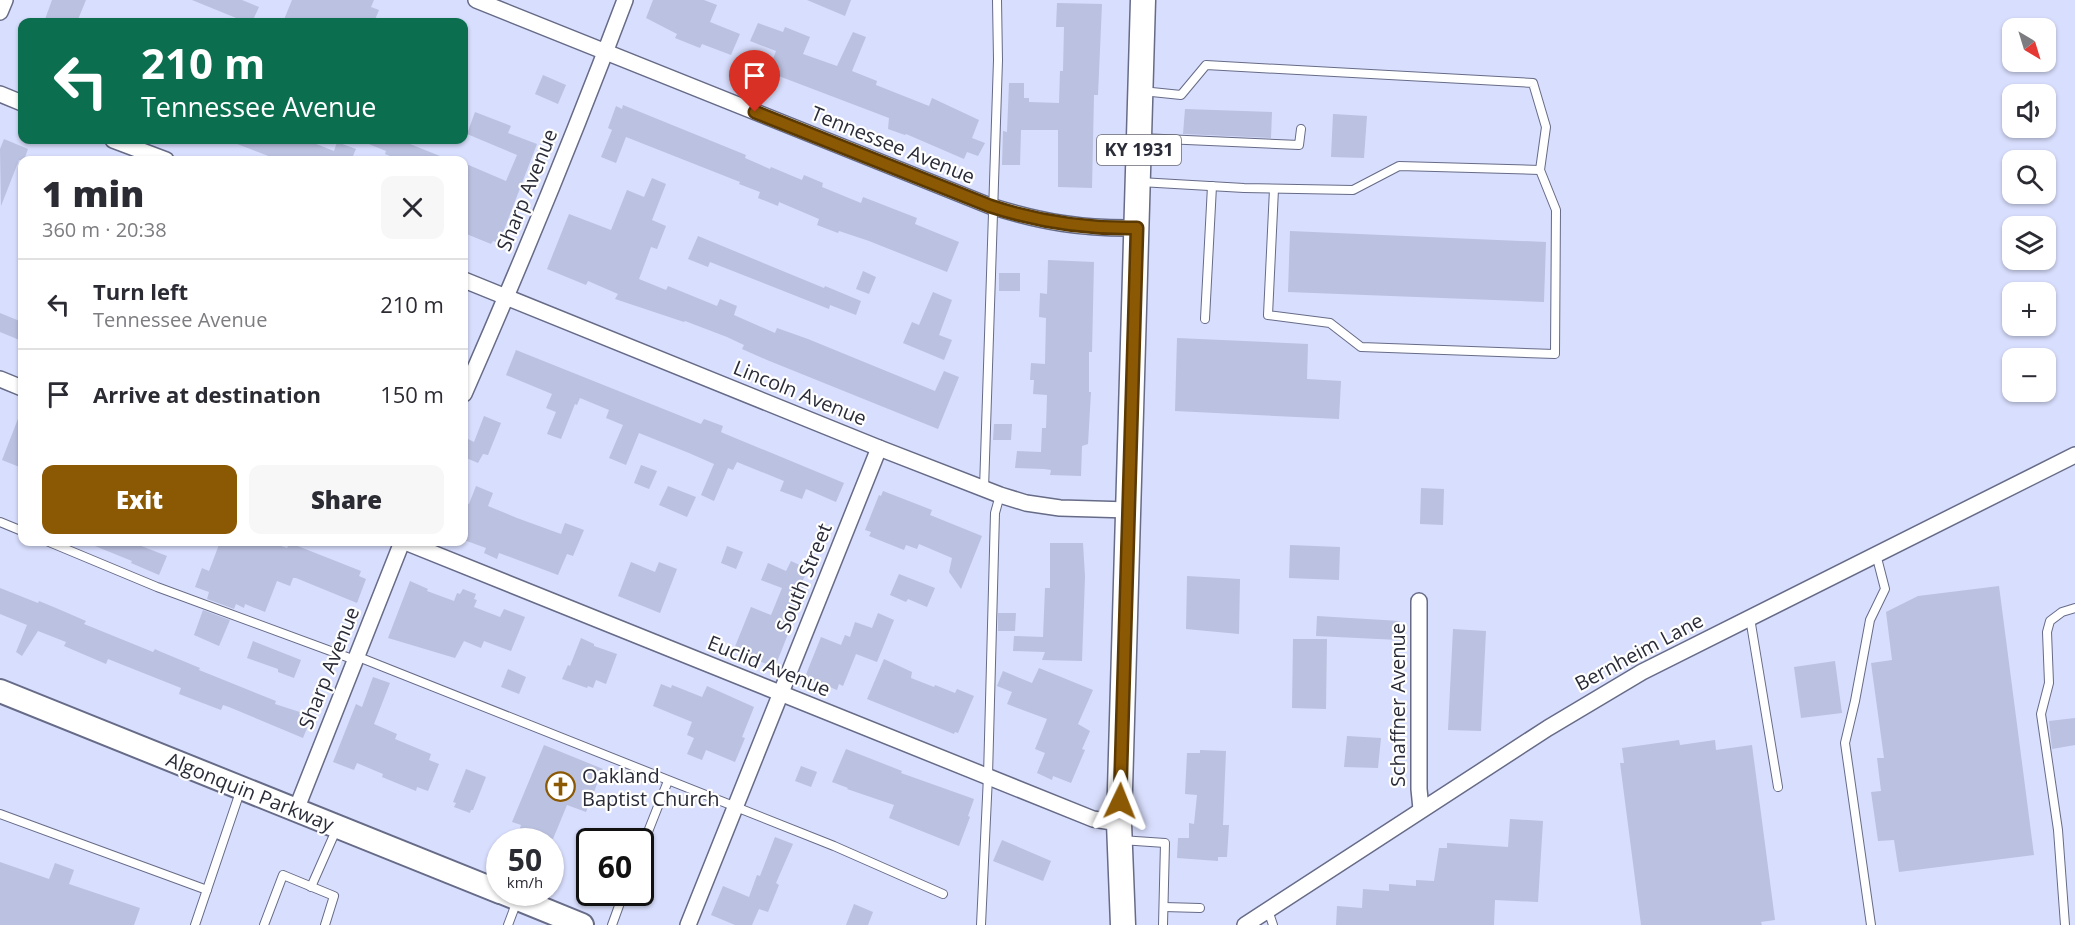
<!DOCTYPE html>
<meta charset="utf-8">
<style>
body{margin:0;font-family:"Open Sans",sans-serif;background:#f7f7f7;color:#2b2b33;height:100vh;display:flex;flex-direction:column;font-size:22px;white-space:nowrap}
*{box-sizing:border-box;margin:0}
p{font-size:20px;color:#7c7c81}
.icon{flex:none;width:33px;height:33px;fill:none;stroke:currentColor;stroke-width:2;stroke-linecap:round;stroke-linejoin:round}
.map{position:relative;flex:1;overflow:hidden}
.side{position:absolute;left:18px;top:156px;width:450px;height:390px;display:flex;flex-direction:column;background:#fff;border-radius:12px;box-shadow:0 2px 4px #0004}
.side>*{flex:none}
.top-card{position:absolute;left:18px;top:18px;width:450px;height:126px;border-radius:12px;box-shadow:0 2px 4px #0004;background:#0b6e4f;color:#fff;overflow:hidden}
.needle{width:39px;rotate:142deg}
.tools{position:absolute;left:2002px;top:18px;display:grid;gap:12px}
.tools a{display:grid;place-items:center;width:54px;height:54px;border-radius:12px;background:#fff;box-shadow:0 2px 4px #0004;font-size:30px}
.speed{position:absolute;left:486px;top:828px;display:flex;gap:12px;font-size:30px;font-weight:700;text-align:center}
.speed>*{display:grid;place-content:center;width:78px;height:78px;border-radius:50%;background:#fff;box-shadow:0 2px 4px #0004;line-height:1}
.speed small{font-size:15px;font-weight:400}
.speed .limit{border:3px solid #111;border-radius:9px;background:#fff;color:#111}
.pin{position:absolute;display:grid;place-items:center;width:51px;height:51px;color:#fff;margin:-62px -26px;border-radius:50% 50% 50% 0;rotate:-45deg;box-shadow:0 0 6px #0007}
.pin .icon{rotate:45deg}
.me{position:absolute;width:66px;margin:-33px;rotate:2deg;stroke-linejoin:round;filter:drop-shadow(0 0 4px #0008)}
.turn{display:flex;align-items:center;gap:21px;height:126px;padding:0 24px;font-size:27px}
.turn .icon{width:78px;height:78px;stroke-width:2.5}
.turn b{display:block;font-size:42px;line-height:51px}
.round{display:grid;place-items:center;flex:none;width:63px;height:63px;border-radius:12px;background:#f7f7f7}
.overview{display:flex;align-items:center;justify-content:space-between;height:102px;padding:0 24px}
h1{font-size:36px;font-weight:800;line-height:45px}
.primary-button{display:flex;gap:12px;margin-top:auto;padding:12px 24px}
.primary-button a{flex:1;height:69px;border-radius:12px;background:#8b5803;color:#fff;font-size:24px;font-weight:800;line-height:69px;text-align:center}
.primary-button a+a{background:#f7f7f7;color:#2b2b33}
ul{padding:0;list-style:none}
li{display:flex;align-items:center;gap:18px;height:90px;padding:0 24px;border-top:2px solid #e1e1e2}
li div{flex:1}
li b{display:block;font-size:22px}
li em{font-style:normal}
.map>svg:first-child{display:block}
</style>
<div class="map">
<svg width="2075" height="925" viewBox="0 0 2075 925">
<rect width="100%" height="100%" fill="#d8defd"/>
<g fill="#bbc1e0">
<polygon points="52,0 86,0 77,22 44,22"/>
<polygon points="192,0 242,0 259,7 252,22 246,22"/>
<polygon points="292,0 374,0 371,7 379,10 374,22 283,22"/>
<polygon points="653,0 704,0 717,5 710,22 740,34 731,55 702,44 700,48 675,38 677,34 646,18"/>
<polygon points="807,0 851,0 845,16"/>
<polygon points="1057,3 1102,4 1098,95 1094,95 1092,188 1058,187 1058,130 1021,130 1020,165 1002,165 1003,131 1007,132 1009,83 1024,83 1024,98 1029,98 1029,102 1059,103 1060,71 1063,71 1064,27 1056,27"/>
<polygon points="758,23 783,32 785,27 810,37 803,54 837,66 853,32 866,37 852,71 877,81 876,85 929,106 932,98 979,120 972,138 985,143 978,156 967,152 964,159 906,134 905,135 888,129 889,118 776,75 778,70 770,67 776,51 750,41"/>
<polygon points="543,75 566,85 558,104 535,94"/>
<polygon points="623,105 746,155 745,158 770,169 771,167 802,180 804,175 823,183 822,187 861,203 863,197 917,218 915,224 959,242 947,272 869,241 839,231 838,233 817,225 819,219 779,202 778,206 758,198 760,192 739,184 740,182 626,137 616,163 601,157 612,130 608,128 616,106 622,109"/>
<polygon points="1185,109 1272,112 1271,138 1183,134"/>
<polygon points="475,112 511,126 508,133 537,144 499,243 493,241 491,244 464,233 464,163 506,181 517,155 467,134"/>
<polygon points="1333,114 1367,116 1364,158 1331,157"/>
<polygon points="4,139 28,149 24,160 19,160 1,206 0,149"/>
<polygon points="227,140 306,140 334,151 337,142 356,149 352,158 357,160 279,160"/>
<polygon points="359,140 400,140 450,160 400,160 385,154 386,151"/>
<polygon points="652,178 666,184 652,220 666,226 657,249 651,247 639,279 666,290 668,286 717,306 720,299 737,306 734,315 775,333 777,328 808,339 935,391 944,371 959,377 938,429 767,360 742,349 744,345 727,337 685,321 684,322 615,299 618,294 588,281 586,285 547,269 569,214 611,230 627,190 644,197"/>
<polygon points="1290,231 1546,242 1544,302 1288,292"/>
<polygon points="698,236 824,288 825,286 861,301 856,315 830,305 829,309 710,262 708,267 688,259"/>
<polygon points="1048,260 1094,262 1092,352 1089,352 1089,392 1091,392 1088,444 1082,446 1081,476 1050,475 1051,470 1044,469 1015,468 1017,451 1041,452 1042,428 1046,428 1047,395 1033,394 1034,380 1030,380 1031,363 1045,364 1046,318 1039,317 1040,293 1047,294"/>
<polygon points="863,271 876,277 869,294 856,289"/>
<rect x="999" y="273" width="21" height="18"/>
<polygon points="933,292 952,300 939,335 952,340 944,360 903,343 912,322 919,325"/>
<polygon points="0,313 22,322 22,341 0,332"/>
<polygon points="1177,338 1308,344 1307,379 1341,381 1339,419 1175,411"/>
<polygon points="516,350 701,424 704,419 723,426 721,432 723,433 844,483 836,502 806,489 802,499 780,491 784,481 737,462 733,470 728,468 714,501 701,495 714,464 689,453 639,433 626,465 609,458 623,425 606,418 609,410 580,398 577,405 575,404 561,439 547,434 556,412 546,408 552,394 506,375"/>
<polygon points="21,411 22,411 22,468 2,460"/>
<polygon points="484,416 501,423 488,455 483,454 478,463 464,457 464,449 468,439 474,442"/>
<polygon points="994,424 1012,424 1011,440 993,440"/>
<polygon points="641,465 657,471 649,489 634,483"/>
<polygon points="476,486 493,493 488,506 517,518 561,534 565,523 584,530 573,556 567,554 558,575 499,553 497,559 484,553 486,548 464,540 464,502 469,504"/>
<polygon points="668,486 696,497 687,517 659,505"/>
<polygon points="1421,488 1444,489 1443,525 1420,524"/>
<polygon points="883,491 932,510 930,515 982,536 961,589 949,572 952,558 919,544 917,549 906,545 904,550 869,536 871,532 865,530 879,495 881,496"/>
<polygon points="85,542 131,542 167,556 159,575 131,563 132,561"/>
<polygon points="220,542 269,542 287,548 290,543 361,571 359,576 366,579 357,603 296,578 293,578 290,586 277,581 265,612 245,604 244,608 236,604 234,609 207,599 209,592 195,587 202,568 209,571"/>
<polygon points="1050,543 1083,543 1085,577 1082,661 1042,660 1045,652 1013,651 1014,636 1043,637 1045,588 1050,588"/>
<polygon points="1290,545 1340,547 1339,580 1289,578"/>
<polygon points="727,546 743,552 736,569 721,563"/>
<polygon points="791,561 808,569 802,582 805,584 789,623 792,624 775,667 751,658 752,656 734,649 751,607 771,615 782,588 761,580 768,563 786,571"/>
<polygon points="631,562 655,572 659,562 677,569 660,613 618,596"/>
<polygon points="899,574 935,588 927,607 908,599 906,602 890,595"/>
<polygon points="1187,576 1240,579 1239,634 1186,629"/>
<polygon points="410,581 428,589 427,591 454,601 457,593 460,594 463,589 476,594 474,599 477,600 474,607 500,617 504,609 525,617 511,651 484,641 481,648 464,641 455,658 388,638"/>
<polygon points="1999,586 2034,855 1899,872 1894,840 1878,841 1871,792 1881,791 1877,758 1884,758 1871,663 1892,660 1886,612 1918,596"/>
<polygon points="0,588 38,603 39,601 56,608 86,621 84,624 153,652 155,649 159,651 200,668 199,670 276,701 275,704 312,716 303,738 229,707 223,705 221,710 179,694 181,688 108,659 106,664 64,646 66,642 38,631 22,656 16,652 27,625 0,614"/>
<polygon points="203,610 230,620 219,646 194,635"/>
<polygon points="878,613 894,620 877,662 856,654 843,686 839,684 837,690 805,677 821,637 841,645 845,635 850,637 855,622 872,628"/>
<polygon points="998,613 1016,613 1015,631 998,631"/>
<polygon points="1317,616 1400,621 1399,640 1316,636"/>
<polygon points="1453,629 1486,631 1481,731 1448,730"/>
<polygon points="581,638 594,644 594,646 617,654 606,684 596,680 593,688 588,686 587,688 562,679 568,665 570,666"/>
<polygon points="1293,639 1327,639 1326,709 1292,708"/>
<polygon points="253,641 301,660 294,678 278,672 278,669 247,658"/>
<polygon points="884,659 912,672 911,678 934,687 935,685 955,693 957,689 974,696 958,733 955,732 954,734 867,699"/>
<polygon points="1835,661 1842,713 1801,718 1794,667"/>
<polygon points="1039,668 1093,690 1078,724 1090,731 1082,749 1085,750 1071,783 1053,776 1052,780 1037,773 1045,753 1035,749 1047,719 1007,704 1012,692 997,686 1003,671 1032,683"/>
<polygon points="508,669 526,677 519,694 501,687"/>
<polygon points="373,677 390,683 374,724 397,734 395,739 431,754 429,760 439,764 428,791 417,787 416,791 382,777 383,774 357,763 354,770 333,762 356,704 362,707"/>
<polygon points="661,684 671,688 672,685 702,697 707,686 754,707 742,737 745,738 735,762 706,750 702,760 687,754 694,738 687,735 692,722 653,706"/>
<polygon points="2075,718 2075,745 2052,749 2049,721"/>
<polygon points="1347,736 1381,738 1378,768 1344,767"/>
<polygon points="1679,740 1680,745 1715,740 1716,750 1752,745 1775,920 1761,922 1762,925 1641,925 1620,763 1624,763 1622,748"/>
<polygon points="544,745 603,769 586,812 567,805 553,839 545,836 542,842 537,842 518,834 521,825 512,822"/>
<polygon points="846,749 902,771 901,773 974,799 968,816 970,817 959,846 889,818 894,805 847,789 848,788 832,782"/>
<polygon points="1200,750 1226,751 1223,825 1229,825 1227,857 1218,857 1218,861 1177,858 1178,838 1189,838 1189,823 1194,824 1197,795 1185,794 1187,753 1200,753"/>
<polygon points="801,766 817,772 811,787 795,781"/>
<polygon points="466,769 486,777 473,810 471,810 470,813 454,807 456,803 453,802"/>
<polygon points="1510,819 1543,821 1538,902 1495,900 1494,925 1336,925 1337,906 1362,908 1363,889 1389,891 1389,884 1416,886 1416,880 1434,881 1439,848 1447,848 1447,843 1508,847"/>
<polygon points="775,837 793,844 776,883 779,885 768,912 759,909 752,925 735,925 711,915 723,886 749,897 757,875 760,876"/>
<polygon points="1002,840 1051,861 1043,881 993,861"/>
<polygon points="0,862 49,879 55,863 74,870 69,884 140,908 134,925 0,925"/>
<polygon points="854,904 873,912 868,925 846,925"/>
</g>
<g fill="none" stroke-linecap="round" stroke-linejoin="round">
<defs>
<g id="service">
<polyline points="1142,91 1181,95 1206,65 1533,83 1546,127 1540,170 1556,210 1555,354 1361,347 1330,323 1268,315 1274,189"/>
<polyline points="1141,138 1299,145 1301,129"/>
<polyline points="1140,182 1244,188 1353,190 1399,166 1540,170"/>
<polyline points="1205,319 1212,186"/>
<polyline points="984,489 998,60 997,0"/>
<polyline points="0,522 22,531"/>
<polyline points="49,542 157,587 355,660"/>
<polyline points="1750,618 1778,787"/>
<polyline points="356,656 834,846 943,894"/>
<polyline points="0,814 207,890"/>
<polyline points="1121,840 1165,843 1163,925"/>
<polyline points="640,852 668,781"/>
<polyline points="311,887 337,828"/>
<polyline points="1164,907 1200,908"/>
<polyline points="1268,910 1273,925"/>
<polyline points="195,925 241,789"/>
<polyline points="264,925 283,875 334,896 325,925"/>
<polyline points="508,925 517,901"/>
<polyline points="612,925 624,892"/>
<polyline points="981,925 988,776 995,513 1000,495"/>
<polyline points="1871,925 1845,743 1855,701 1870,620 1885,589 1876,554"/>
<polyline points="2065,925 2058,830 2041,714 2049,683 2047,632 2050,621 2062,612 2075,608"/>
</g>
<g id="minor">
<path d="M476,0L990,206C1042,222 1082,229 1137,228"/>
<polyline points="0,12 5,0"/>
<polyline points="0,94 22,103"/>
<polyline points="113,140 166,160"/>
<polyline points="464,280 879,448 1000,495 1026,503 1060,508 1129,510"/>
<polyline points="0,379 22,388"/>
<path d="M464,394C521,264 575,133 625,0"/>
<polyline points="405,542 1093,819 1119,823"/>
<polyline points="1419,601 1419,789 1421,809"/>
<polyline points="296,810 402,542"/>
<polyline points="688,925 879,448"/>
<polyline points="1245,925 1548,728 1642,672 2075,455"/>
</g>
<g id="secondary">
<polyline points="0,691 500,892"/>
<polyline points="501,892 582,925"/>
</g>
<polyline id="primary" points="1123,925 1119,823 1143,0"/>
</defs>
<use href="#service" stroke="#666b87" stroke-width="10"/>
<use href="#minor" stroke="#666b87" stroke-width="18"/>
<use href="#secondary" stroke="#666b87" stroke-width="26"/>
<use href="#primary" stroke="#666b87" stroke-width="27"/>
<use href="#service" stroke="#fff" stroke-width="8"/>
<use href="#minor" stroke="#fff" stroke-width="15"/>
<use href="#secondary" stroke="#fff" stroke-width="22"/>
<use href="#primary" stroke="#fff" stroke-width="24"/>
</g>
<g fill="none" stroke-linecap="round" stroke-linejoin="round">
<defs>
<path id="route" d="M755,112L990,206C1039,222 1085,229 1137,228L1120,801"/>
</defs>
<use href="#route" stroke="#5a3902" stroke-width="15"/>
<use href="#route" stroke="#8b5803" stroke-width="10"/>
</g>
<defs>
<symbol id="church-ring" viewBox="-11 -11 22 22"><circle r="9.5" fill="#fff" stroke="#8b5803" stroke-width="1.5"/><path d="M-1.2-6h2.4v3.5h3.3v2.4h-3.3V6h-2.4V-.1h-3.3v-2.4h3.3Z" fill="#8b5803"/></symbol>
</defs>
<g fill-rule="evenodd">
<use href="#church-ring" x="544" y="770" width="33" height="33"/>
</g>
<g text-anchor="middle" stroke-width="4.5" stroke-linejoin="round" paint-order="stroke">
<rect fill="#fff" stroke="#6a6b74" stroke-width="1.5" x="1097" y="135" width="84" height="30" rx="4.5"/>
<g font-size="18" font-weight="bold" fill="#2a2c38">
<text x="1139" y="156">KY 1931</text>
</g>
<g font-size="20" fill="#2a2c38" stroke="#fff">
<text transform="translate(893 145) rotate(22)" y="7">Tennessee Avenue</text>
<text transform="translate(527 190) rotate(-68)" y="7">Sharp Avenue</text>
<text transform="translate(800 393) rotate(22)" y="7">Lincoln Avenue</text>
<text transform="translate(804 578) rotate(-68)" y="7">South Street</text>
<text transform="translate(1639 652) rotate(-28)" y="7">Bernheim Lane</text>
<text transform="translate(769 666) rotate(22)" y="7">Euclid Avenue</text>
<text transform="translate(329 668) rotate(-68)" y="7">Sharp Avenue</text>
<text transform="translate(1398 705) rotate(-90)" y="7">Schaffner Avenue</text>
<text transform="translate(250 792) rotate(22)" y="7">Algonquin Parkway</text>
</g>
<g font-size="20" fill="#2a2c38" stroke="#fff" text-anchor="start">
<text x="582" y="783">Oakland<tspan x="582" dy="23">Baptist Church</tspan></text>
</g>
</g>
</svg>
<div class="tools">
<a><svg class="needle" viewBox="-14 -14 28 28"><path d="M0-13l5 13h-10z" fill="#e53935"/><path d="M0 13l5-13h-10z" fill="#7c7c81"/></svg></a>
<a><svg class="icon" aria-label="sound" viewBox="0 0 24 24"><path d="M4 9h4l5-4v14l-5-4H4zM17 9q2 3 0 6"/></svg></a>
<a><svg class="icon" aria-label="search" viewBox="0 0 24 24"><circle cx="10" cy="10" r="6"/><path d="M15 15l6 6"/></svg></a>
<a><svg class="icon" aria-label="layers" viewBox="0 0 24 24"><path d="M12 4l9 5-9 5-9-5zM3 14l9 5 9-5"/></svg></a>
<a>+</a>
<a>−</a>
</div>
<div class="speed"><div>50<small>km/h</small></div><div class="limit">60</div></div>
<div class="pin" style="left:755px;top:112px;background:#d93025"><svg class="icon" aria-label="arrive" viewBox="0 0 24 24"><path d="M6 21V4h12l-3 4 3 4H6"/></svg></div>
<svg class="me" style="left:1120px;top:801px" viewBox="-20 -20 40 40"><path d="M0-17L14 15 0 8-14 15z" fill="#8b5803" stroke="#fff" stroke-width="4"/></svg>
<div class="top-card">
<div class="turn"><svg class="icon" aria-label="left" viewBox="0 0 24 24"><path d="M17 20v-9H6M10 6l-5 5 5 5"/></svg><div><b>210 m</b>Tennessee Avenue</div></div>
</div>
<section class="side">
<div class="overview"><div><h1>1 min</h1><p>360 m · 20:38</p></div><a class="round"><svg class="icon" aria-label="close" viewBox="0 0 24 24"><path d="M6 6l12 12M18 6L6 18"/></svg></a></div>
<ul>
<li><svg class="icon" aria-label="left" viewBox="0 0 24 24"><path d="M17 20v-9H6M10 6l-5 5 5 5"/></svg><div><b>Turn left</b><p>Tennessee Avenue</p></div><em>210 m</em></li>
<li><svg class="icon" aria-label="arrive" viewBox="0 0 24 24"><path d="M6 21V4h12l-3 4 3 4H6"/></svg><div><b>Arrive at destination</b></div><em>150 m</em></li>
</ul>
<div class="primary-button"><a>Exit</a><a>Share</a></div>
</section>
</div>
